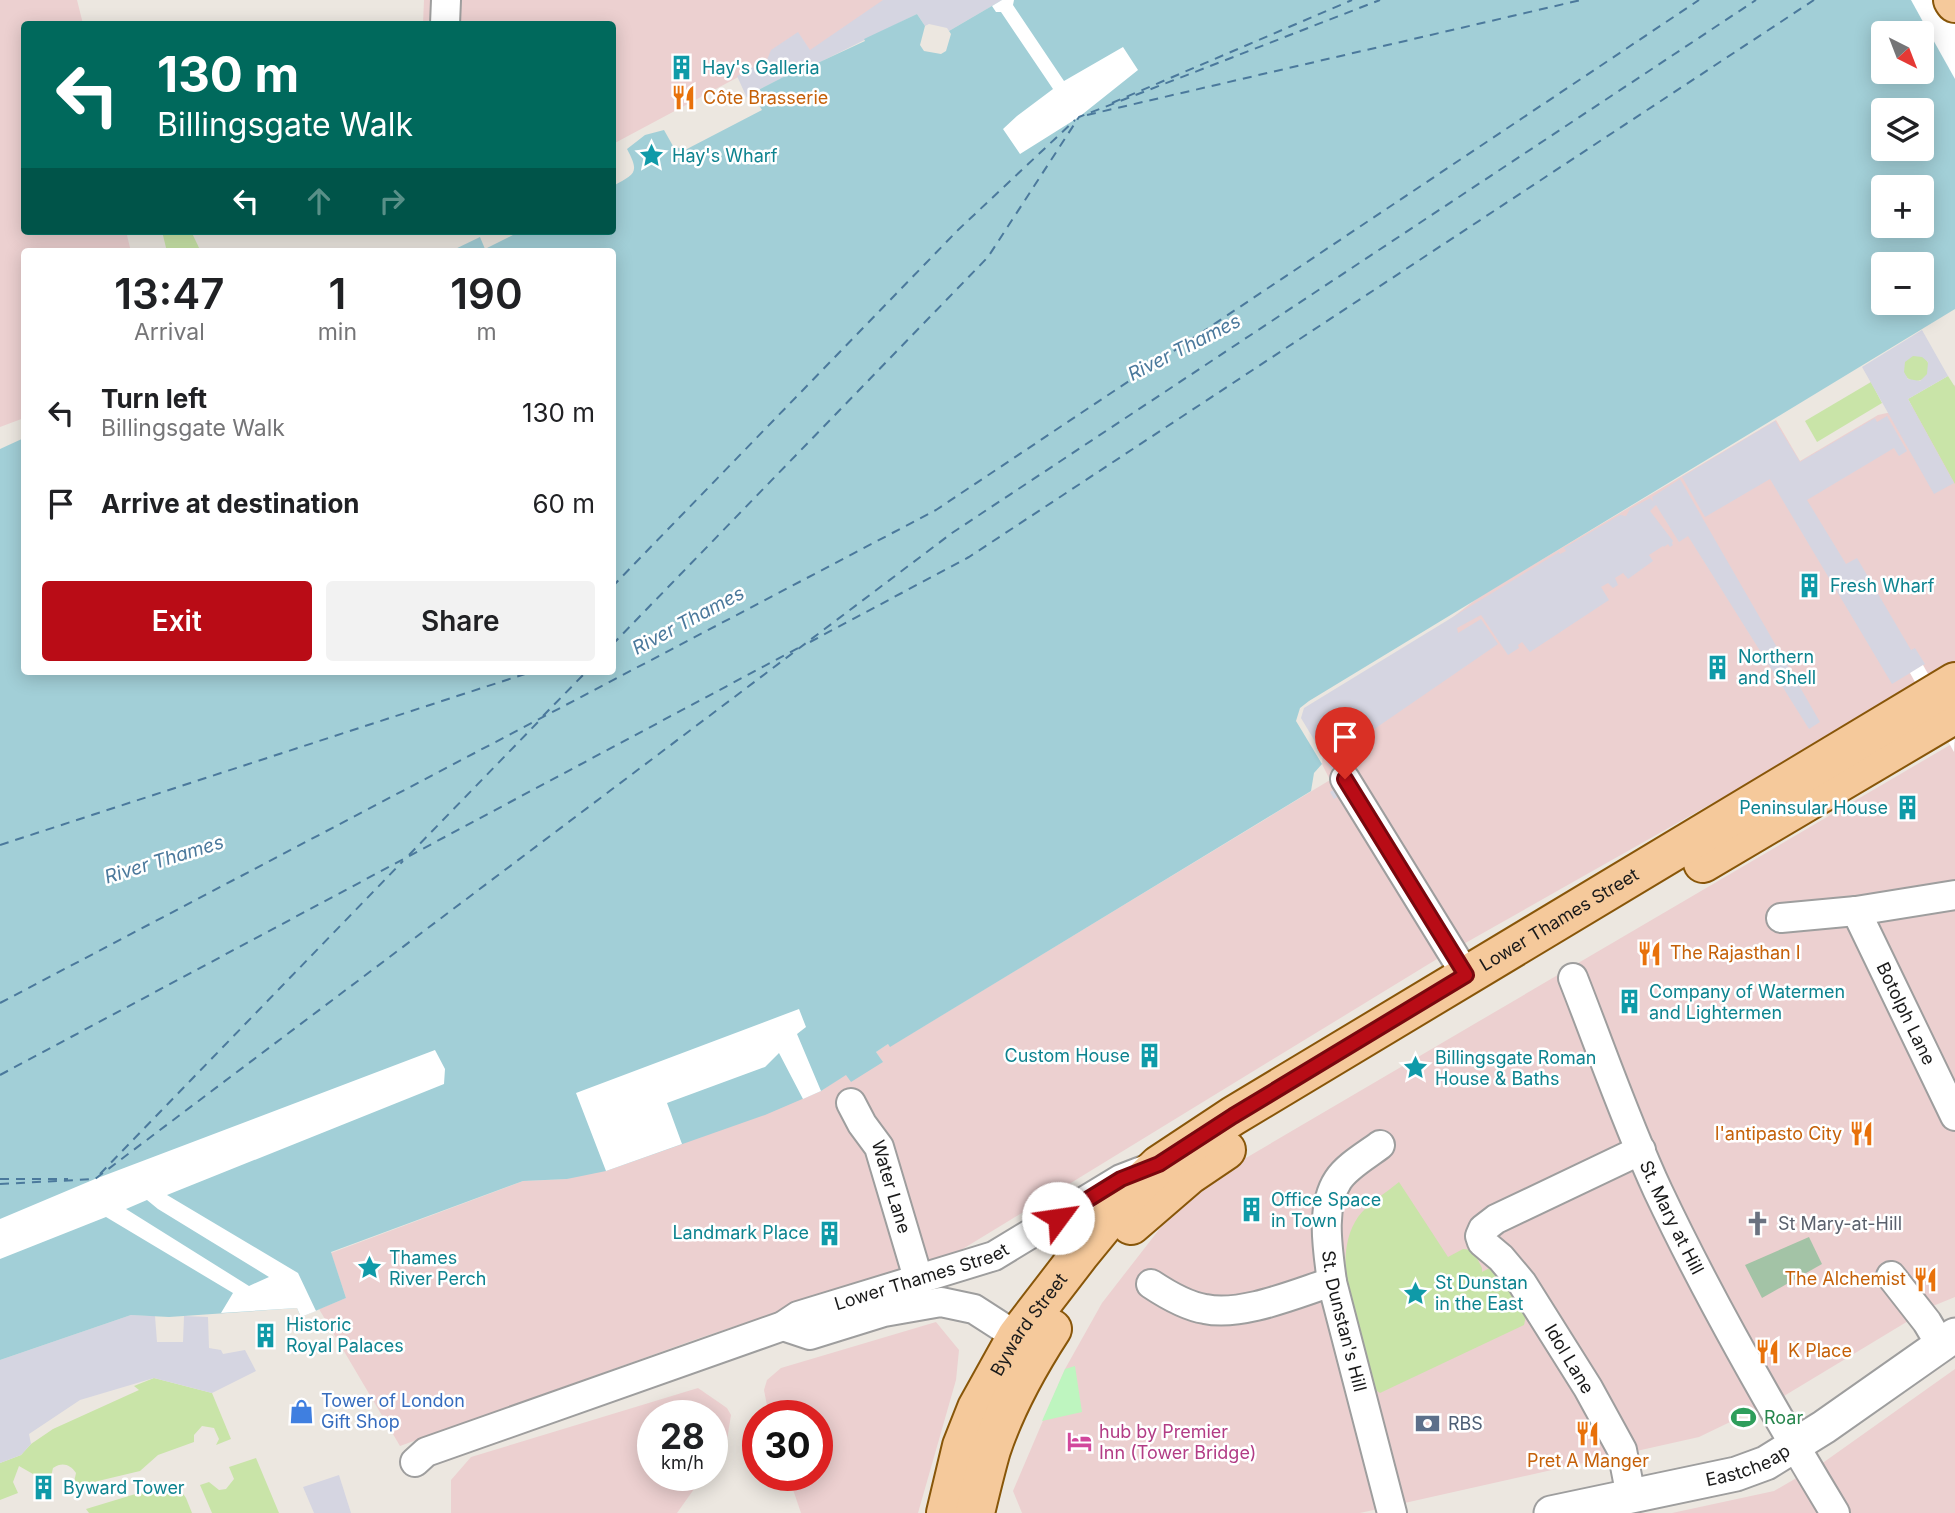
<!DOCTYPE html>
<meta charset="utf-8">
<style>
body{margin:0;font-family:Inter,sans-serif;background:#f2f2f2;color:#202124;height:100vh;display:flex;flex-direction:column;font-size:26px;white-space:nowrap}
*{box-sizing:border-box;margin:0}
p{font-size:23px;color:#757577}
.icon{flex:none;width:38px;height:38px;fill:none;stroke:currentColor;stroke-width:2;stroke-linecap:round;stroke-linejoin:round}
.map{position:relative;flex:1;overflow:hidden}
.sheet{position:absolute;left:21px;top:248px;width:595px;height:427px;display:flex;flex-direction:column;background:#fff;border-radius:7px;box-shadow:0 4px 18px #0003}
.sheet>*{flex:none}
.guide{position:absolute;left:21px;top:21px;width:595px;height:214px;border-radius:7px;box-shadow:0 4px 18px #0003;background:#00695c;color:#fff;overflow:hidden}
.needle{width:46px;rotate:138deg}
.fabs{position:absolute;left:1871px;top:21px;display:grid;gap:14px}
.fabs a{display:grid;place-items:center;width:63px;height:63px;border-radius:7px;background:#fff;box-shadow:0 4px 18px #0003;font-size:35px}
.speed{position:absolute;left:637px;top:1400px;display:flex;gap:14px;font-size:35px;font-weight:700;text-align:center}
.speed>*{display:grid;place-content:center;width:91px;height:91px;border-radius:50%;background:#fff;box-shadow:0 4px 18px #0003;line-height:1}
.speed small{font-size:18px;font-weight:400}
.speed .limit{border:10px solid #d22;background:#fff;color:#111}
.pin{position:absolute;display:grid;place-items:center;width:60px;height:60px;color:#fff;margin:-72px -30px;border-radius:50% 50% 50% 0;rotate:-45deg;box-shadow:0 0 7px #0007}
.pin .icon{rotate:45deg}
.me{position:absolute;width:77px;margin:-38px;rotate:59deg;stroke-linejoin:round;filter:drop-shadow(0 0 5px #0008)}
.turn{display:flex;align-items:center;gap:24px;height:147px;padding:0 21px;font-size:32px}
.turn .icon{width:91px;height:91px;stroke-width:2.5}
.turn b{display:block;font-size:49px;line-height:60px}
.lanes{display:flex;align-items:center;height:66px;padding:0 21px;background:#0003;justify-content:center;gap:35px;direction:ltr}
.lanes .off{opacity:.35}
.eta{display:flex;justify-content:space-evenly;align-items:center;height:119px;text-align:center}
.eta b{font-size:42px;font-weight:600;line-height:49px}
.button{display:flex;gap:14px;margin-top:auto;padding:14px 21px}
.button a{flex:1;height:80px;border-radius:7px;background:#b90c16;color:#fff;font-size:28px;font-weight:600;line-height:80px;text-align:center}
.button a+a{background:#f2f2f2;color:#202124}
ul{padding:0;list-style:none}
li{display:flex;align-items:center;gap:21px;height:91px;padding:0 21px}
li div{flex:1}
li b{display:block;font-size:26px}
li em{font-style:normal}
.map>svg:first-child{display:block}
</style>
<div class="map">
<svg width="1955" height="1513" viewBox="0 0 1955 1513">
<rect width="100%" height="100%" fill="#ece7e0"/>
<g fill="#ecd0d0">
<polygon points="0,0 77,0 83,24 24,24 24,231 126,231 131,252 24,252 24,418 0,427"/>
<polygon points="424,0 885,0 811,51 770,60 613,144 612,24 423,24"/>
<polygon points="1955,385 1955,668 1763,784 1741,787 1437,959 961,1250 697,1339 400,1446 319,1309 346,1298 331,1253 523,1181 567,1179 821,1091 846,1074 882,1061 876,1052 888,1044 891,1046 1330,780 1322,764 1327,714 1479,597 1776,420 1800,461 1878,415 1918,406"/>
<polygon points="1955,742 1955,1297 1933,1306 1784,1396 1699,1437 1360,1513 1022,1513 1013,1491 1065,1369 1102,1303 1161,1227 1222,1172"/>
<polygon points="936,1322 959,1350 956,1380 918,1513 801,1513 788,1475 817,1475 817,1416 769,1416 764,1390 767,1380 781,1368"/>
<polygon points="1955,1369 1955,1513 1672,1513 1774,1491 1824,1462"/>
<polygon points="698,1388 727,1408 731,1415 726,1446 712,1465 712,1416 653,1416 653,1475 704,1475 677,1513 451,1513 451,1480 471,1457"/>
</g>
<g fill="#c9e4a8">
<polygon points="162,231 191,231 201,252 167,252"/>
<circle cx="1916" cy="368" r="13"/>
<polygon points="1948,376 1955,387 1955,484 1908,399"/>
<polygon points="1871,382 1882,403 1817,442 1805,421"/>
<path d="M1399,1182L1448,1257L1463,1249L1473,1250L1482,1268V1272L1495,1265L1528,1307L1524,1325L1380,1393L1374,1389C1364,1340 1326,1264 1358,1217C1368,1203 1386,1193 1399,1182Z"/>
<path d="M154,1378L212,1393L231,1439L216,1445L219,1439L214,1428L202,1426L194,1435V1442L158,1455L140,1471L73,1487L76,1473C70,1464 62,1462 53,1468L50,1481L38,1486L33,1474L19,1466L13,1482L18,1493L0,1500V1463L21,1455L31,1444L53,1429L139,1390L134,1386Z"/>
<polygon points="256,1458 279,1513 212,1513 200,1485 209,1482 219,1490 226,1489 234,1479 229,1467"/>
<polygon points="175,1482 186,1498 192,1513 89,1513 86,1509"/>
</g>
<polygon fill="#a3c3a6" points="1809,1237 1822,1264 1762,1298 1745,1265"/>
<polygon fill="#bef5bf" points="1075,1366 1082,1412 1042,1421 1065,1369"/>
<g fill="#d5d5e1" fill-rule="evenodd">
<polygon points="883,0 1002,0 949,31 947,28 929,24 925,26 917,14 808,68 806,66 752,93 747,98 737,76 767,60 771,50 798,32 810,50"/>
<path d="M1922,330L1948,376L1908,399L1954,483L1934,494L1862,367ZM1913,356L1922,357L1928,362L1927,374L1920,381L1908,379L1904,372L1905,362Z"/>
<polygon points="1887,416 1907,451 1899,456 1894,448 1807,500 1846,564 1857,558 1911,650 1915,648 1925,664 1892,684 1770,479 1705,517 1682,477 1775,421 1800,462 1875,418 1877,422"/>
<polygon points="1680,479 1820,722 1809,729 1688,536 1679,542 1656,505 1650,511 1673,541 1672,543 1673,545 1670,547 1668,544 1664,547 1663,546 1649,555 1653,561 1628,579 1623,573 1615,578 1618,585 1613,588 1608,583 1601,587 1609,600 1530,652 1522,642 1518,645 1519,648 1508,655 1481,615 1457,628 1458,633 1481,619 1498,644 1338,754 1398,853 1344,793 1334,799 1330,792 1341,785 1301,718 1304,708 1559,552 1560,554 1566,551 1564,548 1620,515 1626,516 1630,509 1650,498 1653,501 1652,497"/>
<polygon points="131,1315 155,1316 157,1342 183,1342 184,1316 208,1317 209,1348 221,1350 223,1354 245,1350 256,1371 212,1393 154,1378 80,1400 29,1434 31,1444 21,1455 0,1463 0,1360"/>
<polygon points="339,1475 351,1513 314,1513 303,1487"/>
</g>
<path fill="#a2cfd7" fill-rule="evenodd" d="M1002,0H1955V309L1309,701L1300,708L1296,721L1322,764L1314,773L1311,791L890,1047L888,1044L876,1052L883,1062L851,1082L846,1075L821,1091L765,1115L606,1171L567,1179L523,1181L331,1252L346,1298L301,1317L297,1308L169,1317L131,1315L0,1360V449L24,438V672H612V252H449L480,237L485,249L521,231H612L613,186C635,174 640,173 627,149L645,135L664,130L673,146L685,150L762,110L752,93L807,65L809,67L865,41L864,39L917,14L925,26L920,45L924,51L941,54L946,51L951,34L949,31ZM1883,33H1922V72H1883ZM1883,110H1922V149H1883ZM1883,187H1922V226H1883ZM1883,264H1922V303H1883Z"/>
<g fill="#fff" fill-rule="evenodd">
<polygon points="1002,0 1014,0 1013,5 1064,81 1123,47 1138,70 1079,117 1020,154 1003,129 1017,116 1053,89 1001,12 996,12 992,6"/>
<polygon points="1911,0 1955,0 1955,79 1922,20"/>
<polygon points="1923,665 1955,722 1954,752 1910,673"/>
<polygon points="799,1009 806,1027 797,1034 821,1091 803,1099 779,1053 765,1067 667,1103 682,1144 606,1171 576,1093"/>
<path d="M435,1050L445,1069L444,1084L167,1195L298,1273L316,1311L301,1317L297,1308L221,1313L233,1293L106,1217L0,1259V1219L95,1179ZM147,1200L158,1209L269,1277L249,1286L126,1209Z"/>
</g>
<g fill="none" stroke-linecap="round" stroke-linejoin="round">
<g stroke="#4b799c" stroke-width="2" stroke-dasharray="9 7" stroke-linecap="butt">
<polyline points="1112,103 1352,0"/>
<polyline points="1087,115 1581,0"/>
<polyline points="612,587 958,230 1075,120"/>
<polyline points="810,642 969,557 1814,0"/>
<polyline points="612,645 988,257 1079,117 1380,0"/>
<polyline points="543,716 586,672"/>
<polyline points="0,845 531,672"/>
<polyline points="409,855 539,721"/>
<polyline points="0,1003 936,510 1699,0"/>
<polyline points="0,1075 798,648"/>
<polyline points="100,1174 403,861"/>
<polyline points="0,1179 68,1179"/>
<polyline points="0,1184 95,1179 952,533 1756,0"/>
</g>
<defs>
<g id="minor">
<polyline points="445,24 446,0"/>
<polyline points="1345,779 1466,975"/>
<path id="s1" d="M1856,911L1955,1116"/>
<polyline points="1781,918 1856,911 1955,895"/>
<path id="s2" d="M1573,978C1601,1049 1626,1122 1658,1191C1710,1301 1772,1409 1835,1513"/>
<path id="s3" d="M851,1103L862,1124L879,1147L918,1278"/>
<path id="s4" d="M1380,1145C1367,1155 1347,1166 1338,1180C1320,1207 1328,1251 1332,1282L1392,1513"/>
<polyline points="1891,1276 1927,1322 1940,1344"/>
<path d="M1151,1284C1166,1294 1186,1306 1205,1309C1242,1317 1297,1293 1332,1282"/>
<polyline points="783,1326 810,1335 884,1312 941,1302 974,1309 1033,1347"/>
<path id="s5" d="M415,1462L426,1452L783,1326L798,1316L994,1256L1121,1179L1147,1169"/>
<polyline points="1631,1497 1622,1450 1588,1388 1522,1283 1501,1258 1482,1242 1480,1236 1483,1229 1496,1219 1641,1150"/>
</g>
<g id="tertiary">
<path id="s6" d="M1551,1513L1736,1474L1766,1463L1824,1427L1955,1335"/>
</g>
<g id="primary">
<polyline points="1953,0 1955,3"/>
<polyline points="1703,863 1955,714"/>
<polyline points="1131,1225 1189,1175 1226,1150"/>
<path id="s7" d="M946,1513L962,1446L977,1408L1017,1336L1080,1254L1130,1193L1159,1165L1233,1116L1955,682"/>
<path d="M975,1513C980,1492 985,1471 991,1450C1005,1408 1028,1366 1052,1329"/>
</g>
</defs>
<use href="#minor" stroke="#9e9e9e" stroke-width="32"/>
<use href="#tertiary" stroke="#9e9e9e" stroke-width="37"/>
<use href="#primary" stroke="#885609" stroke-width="42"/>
<use href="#minor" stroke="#fff" stroke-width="28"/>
<use href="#tertiary" stroke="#fff" stroke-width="33"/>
<use href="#primary" stroke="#f5c99b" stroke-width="38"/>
</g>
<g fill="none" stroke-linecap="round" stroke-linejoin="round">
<defs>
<polyline id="route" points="1058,1218 1121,1179 1159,1164 1233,1116 1466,975 1345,779"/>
</defs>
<use href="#route" stroke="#78080e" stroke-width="18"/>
<use href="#route" stroke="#b90c16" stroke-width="12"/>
</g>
<defs>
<symbol id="building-bare" viewBox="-9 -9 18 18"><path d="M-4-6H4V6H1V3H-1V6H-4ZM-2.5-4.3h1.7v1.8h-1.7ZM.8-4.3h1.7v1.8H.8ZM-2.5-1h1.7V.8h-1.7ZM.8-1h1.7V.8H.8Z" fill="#0f9aa8" stroke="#fff" stroke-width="2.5" paint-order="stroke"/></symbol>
<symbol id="restaurant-bare" viewBox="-9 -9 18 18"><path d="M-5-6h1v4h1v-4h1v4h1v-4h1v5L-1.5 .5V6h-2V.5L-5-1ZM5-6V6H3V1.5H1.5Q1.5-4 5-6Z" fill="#e8710a" stroke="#fff" stroke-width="2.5" paint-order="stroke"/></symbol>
<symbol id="sight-bare" viewBox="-9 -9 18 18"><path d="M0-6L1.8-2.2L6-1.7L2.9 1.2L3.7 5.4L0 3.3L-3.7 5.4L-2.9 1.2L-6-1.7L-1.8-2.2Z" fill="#0f9aa8" stroke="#fff" stroke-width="2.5" paint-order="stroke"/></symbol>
<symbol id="church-bare" viewBox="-9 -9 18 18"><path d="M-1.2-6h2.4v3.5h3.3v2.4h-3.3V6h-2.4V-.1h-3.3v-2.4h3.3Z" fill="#6b7280" stroke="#fff" stroke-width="2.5" paint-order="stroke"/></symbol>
<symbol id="shop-bare" viewBox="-9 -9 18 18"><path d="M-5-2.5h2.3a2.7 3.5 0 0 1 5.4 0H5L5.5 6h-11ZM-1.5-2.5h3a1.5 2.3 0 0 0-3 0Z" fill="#3f7fe0" stroke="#fff" stroke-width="2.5" paint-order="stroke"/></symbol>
<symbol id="stadium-bare" viewBox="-9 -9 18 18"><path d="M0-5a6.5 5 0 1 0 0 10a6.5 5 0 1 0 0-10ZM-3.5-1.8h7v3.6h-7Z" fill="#2e9e5b" stroke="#fff" stroke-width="2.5" paint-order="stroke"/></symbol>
<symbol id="bank-bare" viewBox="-9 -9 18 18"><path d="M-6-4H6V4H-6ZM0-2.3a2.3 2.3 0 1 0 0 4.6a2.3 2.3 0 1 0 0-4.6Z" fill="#5c6f8a" stroke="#fff" stroke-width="2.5" paint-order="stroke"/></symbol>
<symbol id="hotel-bare" viewBox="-9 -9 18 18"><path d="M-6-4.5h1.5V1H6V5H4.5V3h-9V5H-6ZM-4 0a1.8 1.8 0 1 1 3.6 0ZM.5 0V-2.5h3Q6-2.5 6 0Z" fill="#d1479c" stroke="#fff" stroke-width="2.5" paint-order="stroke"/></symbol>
</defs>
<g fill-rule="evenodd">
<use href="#building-bare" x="664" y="50" width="35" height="35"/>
<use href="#restaurant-bare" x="666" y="80" width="35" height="35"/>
<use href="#sight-bare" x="634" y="138" width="35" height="35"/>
<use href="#building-bare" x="1792" y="568" width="35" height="35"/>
<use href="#building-bare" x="1700" y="650" width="35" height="35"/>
<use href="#building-bare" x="1890" y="790" width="35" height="35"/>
<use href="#restaurant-bare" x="1632" y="936" width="35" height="35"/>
<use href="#building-bare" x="1612" y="984" width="35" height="35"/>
<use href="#building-bare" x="1132" y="1038" width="35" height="35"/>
<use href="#sight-bare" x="1398" y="1050" width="35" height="35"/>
<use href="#restaurant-bare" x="1844" y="1116" width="35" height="35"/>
<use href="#building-bare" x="1234" y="1192" width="35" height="35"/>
<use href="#church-bare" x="1740" y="1206" width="35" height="35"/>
<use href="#building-bare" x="812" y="1216" width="35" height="35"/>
<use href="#sight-bare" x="352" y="1250" width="35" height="35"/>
<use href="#restaurant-bare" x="1908" y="1262" width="35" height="35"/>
<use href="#sight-bare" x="1398" y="1276" width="35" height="35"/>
<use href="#building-bare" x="248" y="1318" width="35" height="35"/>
<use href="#restaurant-bare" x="1750" y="1334" width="35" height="35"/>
<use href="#shop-bare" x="284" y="1394" width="35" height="35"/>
<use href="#stadium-bare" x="1726" y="1400" width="35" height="35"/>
<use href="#bank-bare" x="1410" y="1406" width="35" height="35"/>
<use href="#restaurant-bare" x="1570" y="1416" width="35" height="35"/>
<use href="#hotel-bare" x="1062" y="1424" width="35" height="35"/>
<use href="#building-bare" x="26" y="1470" width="35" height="35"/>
</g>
<g text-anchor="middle" stroke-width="5" stroke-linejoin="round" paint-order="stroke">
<g font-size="18" fill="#0d838f" stroke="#fff" text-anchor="start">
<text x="702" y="74">Hay's Galleria</text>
<text x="672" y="162">Hay's Wharf</text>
<text x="1830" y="592">Fresh Wharf</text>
<text x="1738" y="663">Northern<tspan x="1738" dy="21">and Shell</tspan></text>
<text x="1888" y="814" text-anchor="end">Peninsular House</text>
<text x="1649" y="998">Company of Watermen<tspan x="1649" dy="21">and Lightermen</tspan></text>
<text x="1130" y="1062" text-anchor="end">Custom House</text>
<text x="1435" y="1064">Billingsgate Roman<tspan x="1435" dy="21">House &amp; Baths</tspan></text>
<text x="1271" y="1206">Office Space<tspan x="1271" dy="21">in Town</tspan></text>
<text x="809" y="1239" text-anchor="end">Landmark Place</text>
<text x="389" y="1264">Thames<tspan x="389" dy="21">River Perch</tspan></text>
<text x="1435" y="1289">St Dunstan<tspan x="1435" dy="21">in the East</tspan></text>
<text x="286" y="1331">Historic<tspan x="286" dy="21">Royal Palaces</tspan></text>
<text x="63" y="1494">Byward Tower</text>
</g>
<g font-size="18" fill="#c56008" stroke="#fff" text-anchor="start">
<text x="703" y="104">Côte Brasserie</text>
<text x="1670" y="959">The Rajasthan I</text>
<text x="1842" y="1140" text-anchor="end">l'antipasto City</text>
<text x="1906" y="1285" text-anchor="end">The Alchemist</text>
<text x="1788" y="1357">K Place</text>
<text x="1588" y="1467" text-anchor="middle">Pret A Manger</text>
</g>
<g font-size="18" fill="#1a1a1a" stroke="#fff">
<text dy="6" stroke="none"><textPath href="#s7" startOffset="884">Lower Thames Street</textPath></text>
<text dy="6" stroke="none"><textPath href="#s1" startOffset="114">Botolph Lane</textPath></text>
<text dy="6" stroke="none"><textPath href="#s3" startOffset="94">Water Lane</textPath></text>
<text dy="6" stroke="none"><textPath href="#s2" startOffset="259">St. Mary at Hill</textPath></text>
<text dy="6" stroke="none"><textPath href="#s5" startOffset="541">Lower Thames Street</textPath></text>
<text dy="6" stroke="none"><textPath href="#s4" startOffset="200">St. Dunstan's Hill</textPath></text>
<text dy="6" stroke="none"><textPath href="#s7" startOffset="208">Byward Street</textPath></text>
<text transform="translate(1569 1359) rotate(59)" y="6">Idol Lane</text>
<text dy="6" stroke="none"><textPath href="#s6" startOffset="203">Eastcheap</textPath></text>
</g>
<g font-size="18" fill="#5b616d" stroke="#fff" text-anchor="start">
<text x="1778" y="1230">St Mary-at-Hill</text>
</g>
<g font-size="18" fill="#366cbe" stroke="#fff" text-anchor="start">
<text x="321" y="1407">Tower of London<tspan x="321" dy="21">Gift Shop</tspan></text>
</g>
<g font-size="18" fill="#27864d" stroke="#fff" text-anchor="start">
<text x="1764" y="1424">Roar</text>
</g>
<g font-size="18" fill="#4e5e75" stroke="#fff" text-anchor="start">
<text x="1448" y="1430">RBS</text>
</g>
<g font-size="18" fill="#b23c85" stroke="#fff" text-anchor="start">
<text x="1099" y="1438">hub by Premier<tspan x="1099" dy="21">Inn (Tower Bridge)</tspan></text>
</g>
<g font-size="19" font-style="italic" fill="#4b799c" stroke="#fff">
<text transform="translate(1184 347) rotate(-27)" y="7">River Thames</text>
<text transform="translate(688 620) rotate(-28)" y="7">River Thames</text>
<text transform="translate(164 859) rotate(-17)" y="7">River Thames</text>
</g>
</g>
</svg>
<div class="fabs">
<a><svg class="needle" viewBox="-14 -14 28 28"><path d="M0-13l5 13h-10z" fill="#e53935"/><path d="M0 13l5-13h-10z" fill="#757577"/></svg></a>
<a><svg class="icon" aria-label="layers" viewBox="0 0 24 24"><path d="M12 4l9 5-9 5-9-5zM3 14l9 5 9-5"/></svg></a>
<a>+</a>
<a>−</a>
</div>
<div class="speed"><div>28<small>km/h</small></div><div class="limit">30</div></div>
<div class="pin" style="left:1345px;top:779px;background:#d93025"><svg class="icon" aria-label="arrive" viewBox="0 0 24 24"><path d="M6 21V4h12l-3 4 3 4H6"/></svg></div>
<svg class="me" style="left:1058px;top:1218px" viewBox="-20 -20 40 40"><circle r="19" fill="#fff"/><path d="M0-13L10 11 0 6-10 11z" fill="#b90c16"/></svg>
<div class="guide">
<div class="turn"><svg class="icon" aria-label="left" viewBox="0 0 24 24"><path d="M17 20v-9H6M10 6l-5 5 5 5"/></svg><div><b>130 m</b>Billingsgate Walk</div></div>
<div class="lanes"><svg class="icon" aria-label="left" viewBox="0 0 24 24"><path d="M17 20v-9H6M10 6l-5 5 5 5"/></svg><svg class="icon off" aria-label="ahead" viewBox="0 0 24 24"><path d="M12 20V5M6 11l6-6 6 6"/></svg><svg class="icon off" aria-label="right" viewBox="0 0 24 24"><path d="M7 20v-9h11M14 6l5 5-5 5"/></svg></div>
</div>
<section class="sheet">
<div class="eta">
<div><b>13:47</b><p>Arrival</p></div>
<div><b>1</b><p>min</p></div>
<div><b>190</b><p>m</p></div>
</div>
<ul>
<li><svg class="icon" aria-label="left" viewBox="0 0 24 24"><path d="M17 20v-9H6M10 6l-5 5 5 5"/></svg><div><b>Turn left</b><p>Billingsgate Walk</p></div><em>130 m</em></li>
<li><svg class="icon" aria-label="arrive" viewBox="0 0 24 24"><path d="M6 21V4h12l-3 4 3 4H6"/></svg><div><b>Arrive at destination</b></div><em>60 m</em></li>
</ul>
<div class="button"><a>Exit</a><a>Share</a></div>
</section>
</div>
